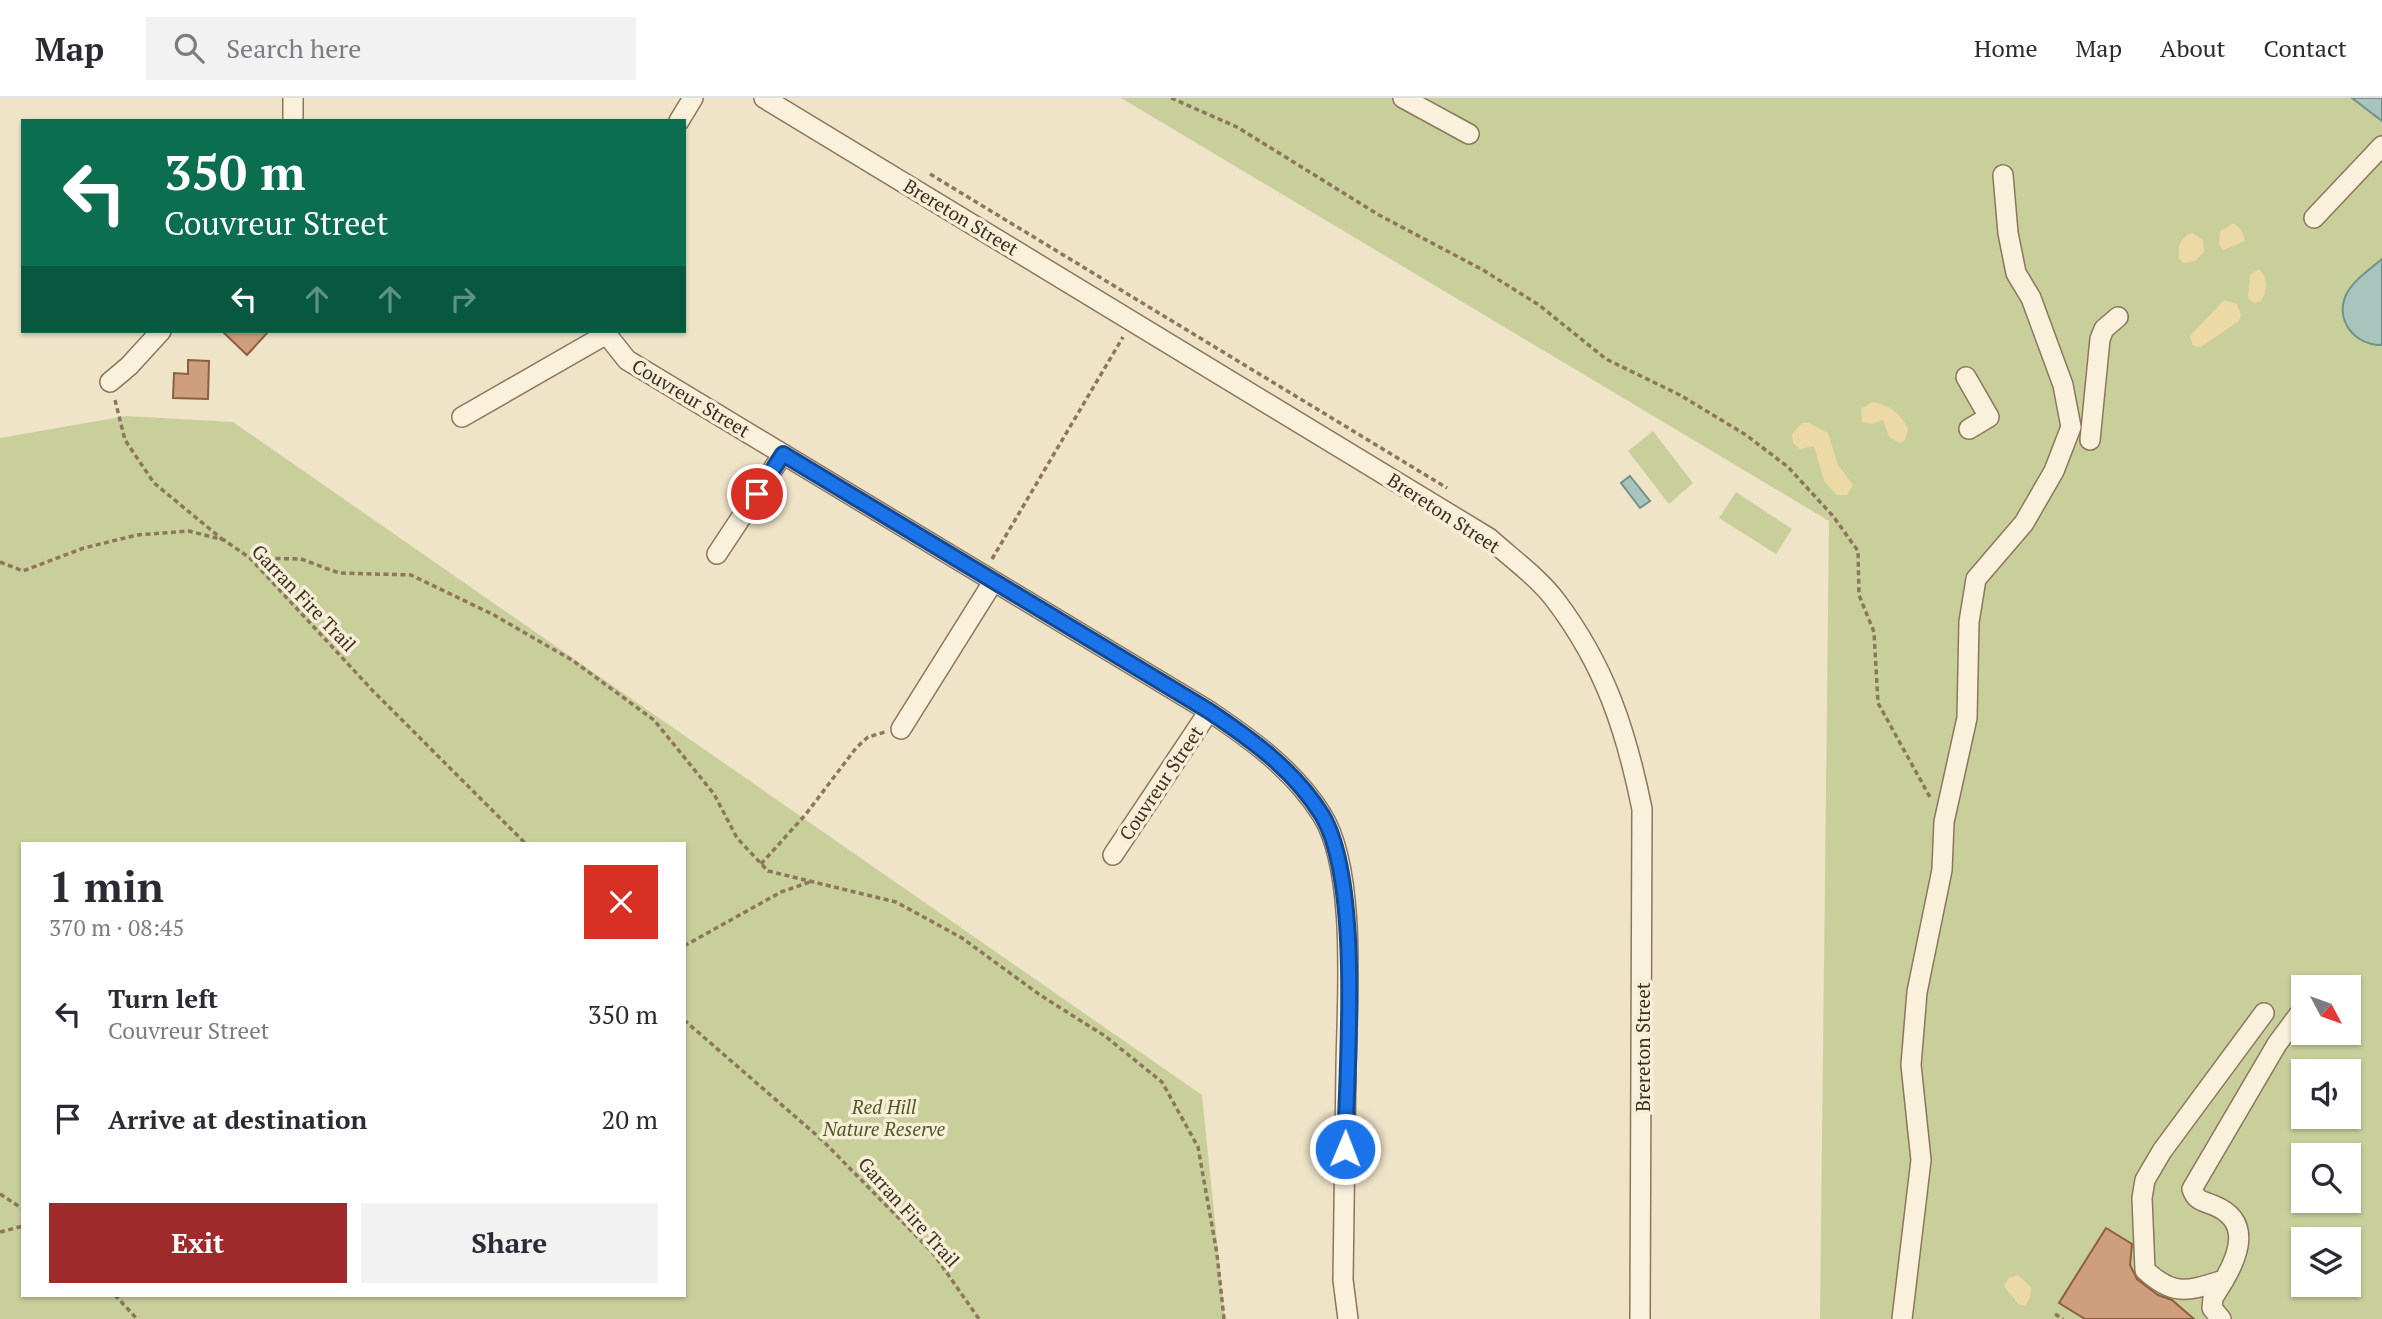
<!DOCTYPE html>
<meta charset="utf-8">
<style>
body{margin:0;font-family:"PT Serif",serif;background:#f2f2f3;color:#2b2b33;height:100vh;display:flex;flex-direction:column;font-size:26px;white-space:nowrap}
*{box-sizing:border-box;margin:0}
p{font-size:23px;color:#7c7c81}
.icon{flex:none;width:38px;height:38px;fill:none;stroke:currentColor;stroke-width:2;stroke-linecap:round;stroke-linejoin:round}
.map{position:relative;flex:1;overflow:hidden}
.drawer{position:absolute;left:21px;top:744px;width:665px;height:455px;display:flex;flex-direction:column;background:#fff;border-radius:0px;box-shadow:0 2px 5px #0004}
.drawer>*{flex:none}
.guide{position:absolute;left:21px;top:21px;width:665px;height:214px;border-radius:0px;box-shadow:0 2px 5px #0004;background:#0b6e4f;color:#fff;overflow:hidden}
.needle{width:46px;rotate:131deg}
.buttons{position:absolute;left:2291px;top:877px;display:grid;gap:14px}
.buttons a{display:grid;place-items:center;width:70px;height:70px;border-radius:0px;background:#fff;box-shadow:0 2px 5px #0004;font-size:35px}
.pin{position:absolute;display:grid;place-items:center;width:60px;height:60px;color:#fff;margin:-30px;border:4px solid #fff;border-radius:50%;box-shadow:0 2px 7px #0007}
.me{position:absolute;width:77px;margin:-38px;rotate:1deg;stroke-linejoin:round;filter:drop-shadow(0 0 5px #0008)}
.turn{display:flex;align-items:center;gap:24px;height:147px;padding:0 28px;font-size:32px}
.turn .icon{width:91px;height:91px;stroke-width:2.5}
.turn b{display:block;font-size:49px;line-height:60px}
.lanes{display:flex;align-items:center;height:66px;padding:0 28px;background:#0003;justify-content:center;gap:35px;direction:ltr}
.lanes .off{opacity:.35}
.round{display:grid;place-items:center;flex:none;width:74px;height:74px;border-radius:0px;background:#f2f2f3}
.head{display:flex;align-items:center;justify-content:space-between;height:119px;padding:0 28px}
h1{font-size:42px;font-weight:700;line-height:52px}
.button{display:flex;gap:14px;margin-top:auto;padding:14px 28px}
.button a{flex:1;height:80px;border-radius:0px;background:#9e2a2b;color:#fff;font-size:28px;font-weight:700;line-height:80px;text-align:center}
.button a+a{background:#f2f2f3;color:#2b2b33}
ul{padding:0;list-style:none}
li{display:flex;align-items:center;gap:21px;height:105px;padding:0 28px}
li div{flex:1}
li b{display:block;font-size:26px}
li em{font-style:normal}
header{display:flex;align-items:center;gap:42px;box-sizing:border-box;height:98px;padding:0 35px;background:#fff;border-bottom:2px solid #e1e1e2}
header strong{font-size:33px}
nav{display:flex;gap:38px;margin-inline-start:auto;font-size:24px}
.search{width:490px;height:63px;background:#f2f2f3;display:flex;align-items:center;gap:18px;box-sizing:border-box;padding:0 24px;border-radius:0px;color:#7c7c81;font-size:26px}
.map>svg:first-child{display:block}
</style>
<header>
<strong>Map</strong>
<div class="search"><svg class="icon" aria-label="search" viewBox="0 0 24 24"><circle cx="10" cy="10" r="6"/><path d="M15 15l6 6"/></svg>Search here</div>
<nav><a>Home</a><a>Map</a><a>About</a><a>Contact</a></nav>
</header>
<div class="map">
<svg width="2382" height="1221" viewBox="0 0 2382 1221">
<rect width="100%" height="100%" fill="#f0e4c8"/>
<g fill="#c9cf9b" fill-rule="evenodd">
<path d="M1121,0H2382V1221H1820L1829,423ZM2303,889H2348V934H2303ZM2303,973H2348V1018H2303ZM2303,1057H2348V1102H2303ZM2303,1141H2348V1186H2303Z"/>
<path d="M126,318L233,324L1202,997L1225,1221H0V340ZM23,746H684V1197H23Z"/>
<polygon points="1653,333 1693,385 1669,406 1628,353"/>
<polygon points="1736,394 1792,431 1776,456 1719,420"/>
</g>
<g fill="#ecd9a5">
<polygon points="2234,125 2242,133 2245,143 2223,152 2219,146 2220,133"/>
<path d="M2192,135L2203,142L2204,154L2195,163L2184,165L2179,161C2177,150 2180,139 2192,135Z"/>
<path d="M2259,171C2268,179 2268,193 2261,203L2254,205L2248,200L2250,177Z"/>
<polygon points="2224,202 2237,206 2241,217 2239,223 2201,249 2193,248 2190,238"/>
<path d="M1872,304C1890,307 1900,315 1908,331L1905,342L1900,345L1889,339L1883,322L1872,326L1862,324L1861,311Z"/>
<polygon points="1802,325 1809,325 1828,335 1838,367 1853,387 1847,397 1837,397 1824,383 1814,348 1800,351 1793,345 1792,336"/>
<polygon points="2018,1177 2031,1189 2030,1200 2025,1208 2018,1206 2004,1188 2009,1180"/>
</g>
<g fill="#a9c4bc" stroke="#6f938a" stroke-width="2">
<polygon points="2352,0 2382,0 2382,23"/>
<path d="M2382,161V247C2355,248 2333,221 2347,195C2354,182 2371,170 2382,161Z"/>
<polygon points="1630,378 1650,403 1640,410 1621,385"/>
</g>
<g fill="#cf9f7d" stroke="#8d5f41" stroke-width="2">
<polygon points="222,233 269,233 247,257"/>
<polygon points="188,262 209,263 208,301 173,300 174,275 188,276"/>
<polygon points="2106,1130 2132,1146 2130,1167 2137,1181 2158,1197 2172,1202 2194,1221 2085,1221 2059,1205"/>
</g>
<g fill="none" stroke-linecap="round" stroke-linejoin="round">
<defs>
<g id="minor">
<path d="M764,0L1489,440C1511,460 1539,480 1556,503C1605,568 1626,632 1642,711L1640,1221"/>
<polyline points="1403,0 1469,36"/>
<polyline points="293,23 293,0"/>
<polyline points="679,23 693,0"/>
<polyline points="2314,120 2382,48"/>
<path d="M604,233L627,262L1209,613C1252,642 1294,672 1322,717C1357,773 1347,902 1346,969C1345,1040 1344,1111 1343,1182L1348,1221"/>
<polyline points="1966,279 1989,319 1969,331"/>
<polyline points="110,284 129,268 161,233"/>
<polyline points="462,319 605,237"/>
<polyline points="2090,342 2100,241 2104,231 2118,219"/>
<polyline points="717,456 783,356"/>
<polyline points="901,631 993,484"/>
<polyline points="1113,757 1209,613"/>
<path d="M2264,915L2162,1053L2145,1082L2142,1100L2145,1172C2174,1199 2188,1193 2224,1182C2240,1155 2251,1122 2213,1107C2203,1103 2196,1103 2192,1091L2277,946L2303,911"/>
<polyline points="1902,1221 1921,1062 1911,967 1917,894 1942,772 1944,724 1967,620 1969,524 1976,481 2024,425 2054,373 2071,329 2063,287 2031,200 2016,175 2008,135 2003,77"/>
<polyline points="2221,1221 2212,1210 2213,1200 2224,1182"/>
</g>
</defs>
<use href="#minor" stroke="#8d765c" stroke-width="22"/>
<g stroke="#8d765c" stroke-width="3.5" stroke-dasharray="5 3.5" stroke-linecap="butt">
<polyline points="1171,0 1237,29 1379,117 1483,172 1539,207 1606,261 1680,297 1746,337 1788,369 1833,418 1858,453 1859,497 1874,534 1878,605 1931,701"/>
<polyline points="930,76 1447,390"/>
<polyline points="115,302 125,342 154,385 222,441"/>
<polyline points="250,460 301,461 339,475 411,477 494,517 572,562 654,622 714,696 737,740 768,773 896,804 962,840 1040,897 1105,938 1162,984 1198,1049 1217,1156 1224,1221"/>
<polyline points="992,461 1123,239"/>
<polyline points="0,464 23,473 84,450 137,437 189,433 224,442 250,460 373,593 526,746"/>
<polyline points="761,766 806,716 856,650 868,639 885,634"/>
<polyline points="684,848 781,794 813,783"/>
<polyline points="684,922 821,1041 933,1155 979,1221"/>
<polyline points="0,1096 23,1111"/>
<polyline points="0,1134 23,1128"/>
<polyline points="115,1197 137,1221"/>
<polyline points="2055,1216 2063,1221"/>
</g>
<use href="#minor" stroke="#faf1dc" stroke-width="19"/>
</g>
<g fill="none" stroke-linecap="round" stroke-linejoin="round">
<defs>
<path id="route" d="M757,396L783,356L1209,613C1252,642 1294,672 1322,717C1362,784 1347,969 1345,1051"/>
</defs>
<use href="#route" stroke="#114b97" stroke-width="18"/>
<use href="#route" stroke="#1a73e8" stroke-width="12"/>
</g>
<g text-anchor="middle" stroke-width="7" stroke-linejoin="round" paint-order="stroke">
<g font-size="19" fill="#3d2e20" stroke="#f7eed8">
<text transform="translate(961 119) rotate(31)" y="7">Brereton Street</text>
<text transform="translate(691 300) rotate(31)" y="7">Couvreur Street</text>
<text transform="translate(1444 415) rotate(33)" y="7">Brereton Street</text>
<text transform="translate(304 500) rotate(46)" y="7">Garran Fire Trail</text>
<text transform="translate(1161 685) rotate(-56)" y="7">Couvreur Street</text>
<text transform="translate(1643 949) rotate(-90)" y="7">Brereton Street</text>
<text transform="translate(909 1114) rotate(48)" y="7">Garran Fire Trail</text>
</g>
<g font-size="19" font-style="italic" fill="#4d5a26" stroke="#f7eed8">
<text x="884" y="1016">Red Hill<tspan x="884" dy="22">Nature Reserve</tspan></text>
</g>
</g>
</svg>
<div class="buttons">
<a><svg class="needle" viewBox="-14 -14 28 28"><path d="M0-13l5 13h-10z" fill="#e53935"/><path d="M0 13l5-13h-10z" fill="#7c7c81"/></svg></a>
<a><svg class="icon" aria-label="sound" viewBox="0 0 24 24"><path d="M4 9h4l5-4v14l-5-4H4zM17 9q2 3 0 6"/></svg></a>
<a><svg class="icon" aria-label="search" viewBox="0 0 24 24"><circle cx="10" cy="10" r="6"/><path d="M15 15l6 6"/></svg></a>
<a><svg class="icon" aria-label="layers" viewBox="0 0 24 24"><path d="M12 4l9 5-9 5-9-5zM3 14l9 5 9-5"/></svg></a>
</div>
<div class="pin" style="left:757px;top:396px;background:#d93025"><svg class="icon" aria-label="arrive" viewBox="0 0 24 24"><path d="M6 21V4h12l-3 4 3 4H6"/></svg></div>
<svg class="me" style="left:1345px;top:1051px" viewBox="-20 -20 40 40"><circle r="17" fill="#1a73e8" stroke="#fff" stroke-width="3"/><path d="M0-11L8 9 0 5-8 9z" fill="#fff"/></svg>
<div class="guide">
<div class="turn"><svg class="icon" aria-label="left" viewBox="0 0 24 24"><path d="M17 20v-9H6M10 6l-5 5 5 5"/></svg><div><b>350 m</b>Couvreur Street</div></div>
<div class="lanes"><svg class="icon" aria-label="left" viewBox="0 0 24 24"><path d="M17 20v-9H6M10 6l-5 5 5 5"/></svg><svg class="icon off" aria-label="ahead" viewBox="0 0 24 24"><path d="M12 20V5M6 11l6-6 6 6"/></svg><svg class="icon off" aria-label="ahead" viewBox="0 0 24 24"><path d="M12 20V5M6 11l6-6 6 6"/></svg><svg class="icon off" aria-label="right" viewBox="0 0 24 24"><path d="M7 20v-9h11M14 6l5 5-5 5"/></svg></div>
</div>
<section class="drawer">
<div class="head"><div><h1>1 min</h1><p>370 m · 08:45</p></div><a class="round" style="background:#d93025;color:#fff"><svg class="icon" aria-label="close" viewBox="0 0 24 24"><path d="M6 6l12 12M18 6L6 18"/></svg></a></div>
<ul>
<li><svg class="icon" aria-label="left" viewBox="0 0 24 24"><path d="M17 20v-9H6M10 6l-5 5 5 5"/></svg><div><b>Turn left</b><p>Couvreur Street</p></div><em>350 m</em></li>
<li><svg class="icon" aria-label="arrive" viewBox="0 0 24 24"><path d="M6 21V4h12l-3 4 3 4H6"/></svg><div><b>Arrive at destination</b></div><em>20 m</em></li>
</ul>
<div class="button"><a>Exit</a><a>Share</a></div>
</section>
</div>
